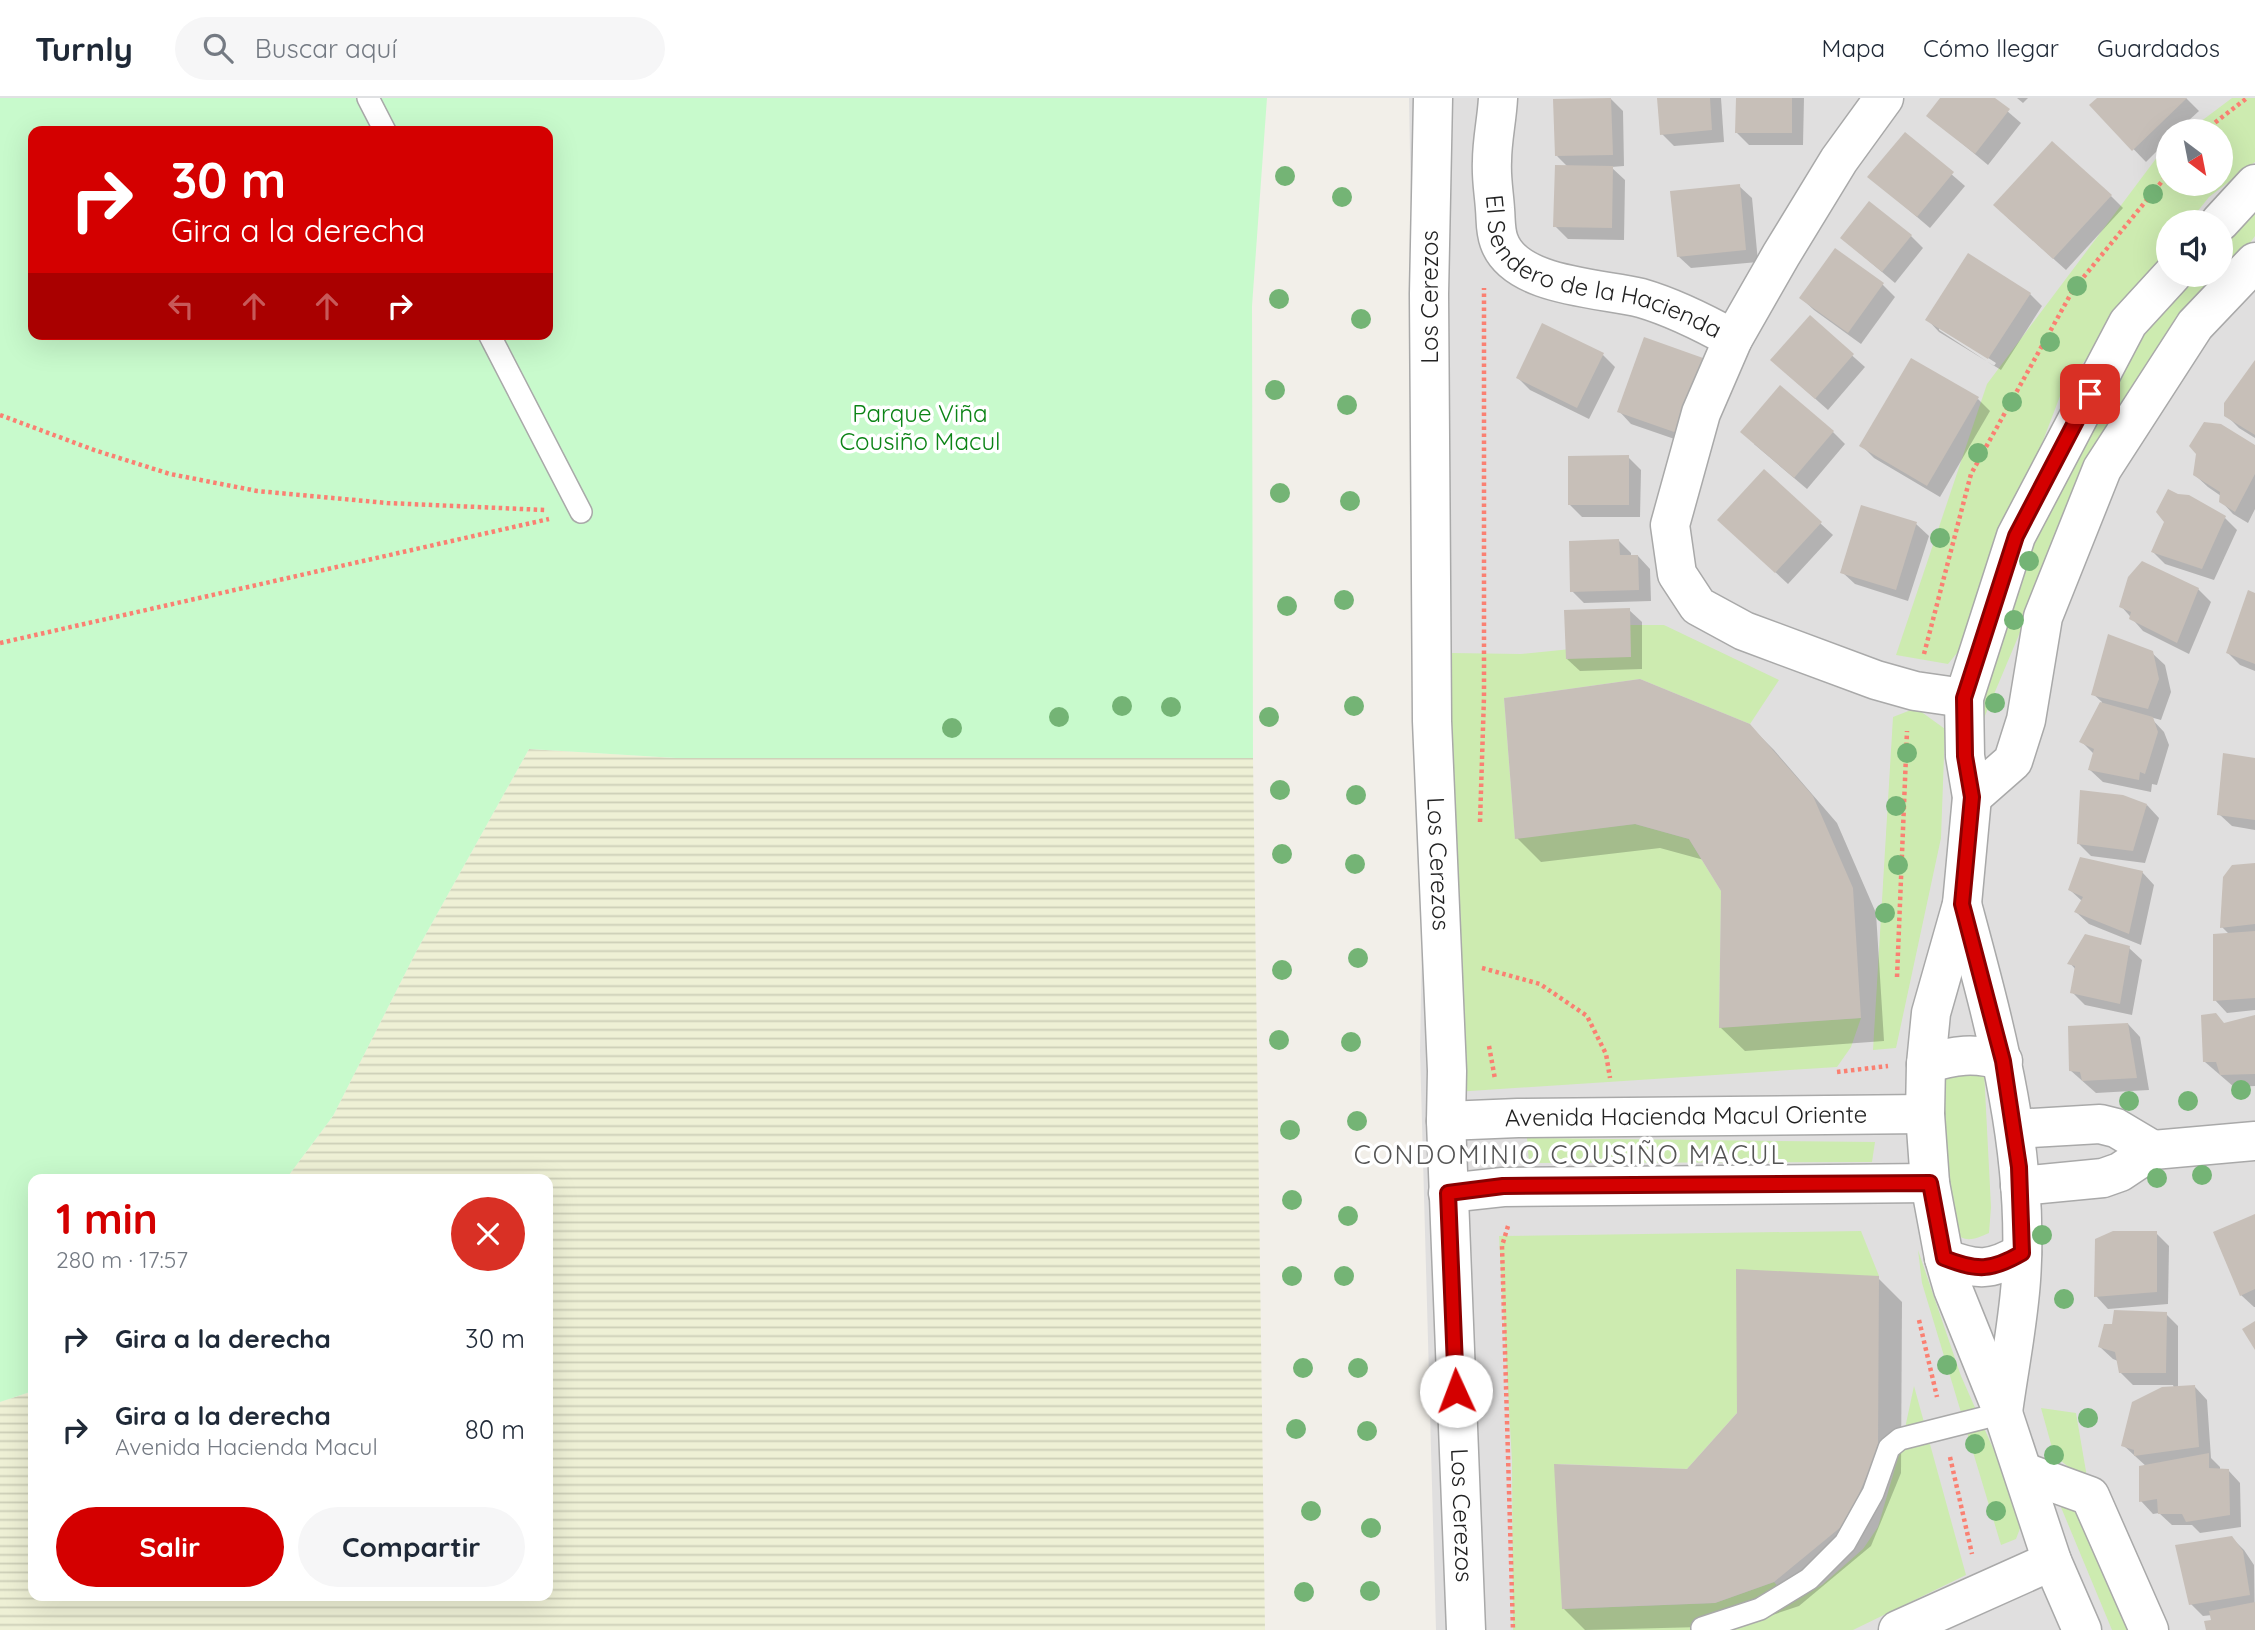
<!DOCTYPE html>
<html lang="es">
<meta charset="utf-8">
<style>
body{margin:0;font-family:Quicksand,sans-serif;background:#f6f6f7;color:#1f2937;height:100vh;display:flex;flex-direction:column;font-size:26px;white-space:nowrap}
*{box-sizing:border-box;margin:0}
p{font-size:23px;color:#747a83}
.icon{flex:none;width:38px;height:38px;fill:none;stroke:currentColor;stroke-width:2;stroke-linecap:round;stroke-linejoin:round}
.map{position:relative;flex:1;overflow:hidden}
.drawer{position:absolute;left:28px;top:1076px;width:525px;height:427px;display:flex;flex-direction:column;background:#fff;border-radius:14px;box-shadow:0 7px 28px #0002}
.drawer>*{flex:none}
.hud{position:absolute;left:28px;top:28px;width:525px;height:214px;border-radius:14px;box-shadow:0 7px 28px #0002;background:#d40000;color:#fff;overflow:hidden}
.needle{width:46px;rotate:148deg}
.fabs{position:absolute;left:2156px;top:21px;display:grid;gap:14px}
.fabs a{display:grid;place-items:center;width:77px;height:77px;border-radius:50%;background:#fff;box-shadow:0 7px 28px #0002;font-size:35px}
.pin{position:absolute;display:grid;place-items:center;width:60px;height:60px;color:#fff;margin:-30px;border-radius:14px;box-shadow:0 4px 10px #0006}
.me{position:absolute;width:77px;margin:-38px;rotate:358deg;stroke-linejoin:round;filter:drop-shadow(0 0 5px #0008)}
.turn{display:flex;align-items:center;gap:24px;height:147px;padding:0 28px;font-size:32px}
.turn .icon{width:91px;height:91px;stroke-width:2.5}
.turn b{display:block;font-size:49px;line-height:60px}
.lanes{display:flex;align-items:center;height:66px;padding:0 28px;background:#0003;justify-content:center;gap:35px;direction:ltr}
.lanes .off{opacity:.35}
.round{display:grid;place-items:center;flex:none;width:74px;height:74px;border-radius:37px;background:#f6f6f7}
.overview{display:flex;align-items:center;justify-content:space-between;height:119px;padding:0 28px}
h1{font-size:42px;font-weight:700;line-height:52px;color:#d40000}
.action{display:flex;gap:14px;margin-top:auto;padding:14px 28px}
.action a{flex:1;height:80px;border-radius:42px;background:#d40000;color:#fff;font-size:28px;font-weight:700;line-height:80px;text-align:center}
.action a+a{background:#f6f6f7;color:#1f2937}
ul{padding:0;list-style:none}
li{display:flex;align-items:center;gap:21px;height:91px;padding:0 28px}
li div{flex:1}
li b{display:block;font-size:26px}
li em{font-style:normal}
header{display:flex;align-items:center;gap:42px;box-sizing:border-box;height:98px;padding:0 35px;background:#fff;border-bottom:2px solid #e0e1e3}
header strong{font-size:33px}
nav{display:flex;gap:38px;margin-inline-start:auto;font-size:24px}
.search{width:490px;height:63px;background:#f6f6f7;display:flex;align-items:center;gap:18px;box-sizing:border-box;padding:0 24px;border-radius:38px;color:#747a83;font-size:26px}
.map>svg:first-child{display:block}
</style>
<header>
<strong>Turnly</strong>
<div class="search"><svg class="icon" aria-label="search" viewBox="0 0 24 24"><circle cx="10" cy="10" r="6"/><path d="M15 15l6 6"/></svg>Buscar aquí</div>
<nav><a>Mapa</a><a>Cómo llegar</a><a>Guardados</a></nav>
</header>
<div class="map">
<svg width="2255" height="1532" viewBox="0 0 2255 1532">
<defs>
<pattern id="farmland-rules" width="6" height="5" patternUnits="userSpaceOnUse" patternTransform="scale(1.75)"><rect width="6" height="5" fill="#eef0d5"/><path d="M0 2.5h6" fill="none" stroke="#ccceb7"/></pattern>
</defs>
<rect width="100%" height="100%" fill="#f2efe9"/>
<path fill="#e0dfdf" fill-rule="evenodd" d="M1409,0H2255V1532H1436L1420,953L1423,789ZM2168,33H2221V86H2168ZM2168,124H2221V177H2168Z"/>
<polygon fill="url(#farmland-rules)" points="529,651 676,660 1253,660 1265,1532 0,1532 0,1304 33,1293 33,1498 548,1498 548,1082 286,1081 333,1018 417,852"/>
<g fill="#cdebb0">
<polygon points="2232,0 2255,0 2255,64 2209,99 2189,124 2168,124 2168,152 2062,293 1966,544 1948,566 1896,557 1987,286 2161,54 2168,48 2168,86 2221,86 2221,33 2188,33"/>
<polygon points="2255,92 2255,138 2090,368 1976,639 1969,634 2020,439 2178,177 2221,177 2221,130"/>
<polygon points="1624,527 1664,527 1779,582 1750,626 1640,581 1504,600 1515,740 1635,726 1689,741 1721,793 1719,929 1861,920 1851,949 1837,969 1455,994 1451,555 1521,556 1581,550"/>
<polygon points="1916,610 1945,631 1941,740 1896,950 1873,952 1893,619"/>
<path d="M1984,972L1991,1109L1989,1135C1973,1142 1965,1145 1952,1133L1937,977Z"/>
<polygon points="1527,1040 1875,1044 1872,1064 1529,1065"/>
<polygon points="1861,1133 1879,1178 1737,1315 1687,1371 1558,1366 1562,1511 1715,1505 1774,1484 1783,1494 1803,1490 1812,1492 1822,1487 1863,1451 1878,1429 1901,1349 1914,1288 1966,1477 1853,1532 1513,1532 1512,1363 1499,1138"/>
<polygon points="1918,1152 1961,1278 2024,1420 2016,1441 2001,1447 1922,1185"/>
<polygon points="2041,1310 2076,1315 2088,1385 2054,1357"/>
<polygon points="2058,1402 2093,1407 2149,1532 2112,1532"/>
</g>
<path fill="#c8facc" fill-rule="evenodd" d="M0,0H1267L1252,208L1253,660H676L529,651L417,852L333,1018L286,1081L33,1082V1293L0,1304ZM33,33H548V236H33Z"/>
<g fill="#0003" fill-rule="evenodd">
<polygon points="1659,0 1721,0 1724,44 1674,48 1662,36"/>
<polygon points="1738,0 1804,0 1803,47 1749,47 1737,35"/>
<polygon points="1942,0 1992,0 2021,25 1988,67 1929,18"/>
<polygon points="2017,0 2028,0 2023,5"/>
<polygon points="2099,0 2186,0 2199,13 2177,33 2168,33 2168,42 2146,64 2092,8"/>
<polygon points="1611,1 1623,13 1624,68 1611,69 1625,82 1624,142 1568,141 1555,128 1568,69 1557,58"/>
<polygon points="1905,36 1965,88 1930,130 1870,79"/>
<polygon points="1739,88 1752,100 1758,164 1691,170 1678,158"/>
<polygon points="2111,98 2123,110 2066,172 2008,120"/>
<polygon points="1911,138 1923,150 1895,185 1842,140"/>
<polygon points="1836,153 1883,187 1895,199 1861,246 1814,212 1801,200"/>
<path d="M2030,196L2042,208L2001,272L1939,234L1927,221ZM1939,228L1996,265L1994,268L1939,232Z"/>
<polygon points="1810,220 1865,269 1828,312 1785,274"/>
<polygon points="1603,257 1615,269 1589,321 1530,292 1518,280"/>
<polygon points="1702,261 1714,274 1689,346 1631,326 1619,313"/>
<polygon points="2255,267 2255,340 2239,330 2226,317"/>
<polygon points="1978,301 1990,313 1940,399 1874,360 1862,348"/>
<polygon points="1833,334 1845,346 1807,391 1754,346"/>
<polygon points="2255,349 2255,411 2248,425 2233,416 2221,403 2221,398 2208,389 2195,377"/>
<polygon points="1628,359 1641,372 1640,419 1582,419 1570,407"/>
<polygon points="2225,420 2237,432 2214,482 2165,466 2153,454"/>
<polygon points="1820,425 1833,437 1788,486 1732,434"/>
<polygon points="1916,426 1929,438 1908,503 1855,486 1842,474"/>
<polygon points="1619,443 1631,455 1631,458 1638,458 1650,471 1651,503 1584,505 1572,493"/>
<polygon points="2198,491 2211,504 2189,556 2143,533 2121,508"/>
<polygon points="2255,497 2255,573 2240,567 2228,555"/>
<polygon points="1629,512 1642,524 1642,571 1580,573 1567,561"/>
<polygon points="2152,555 2165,567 2171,594 2161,622 2150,619 2164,634 2169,647 2157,687 2152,686 2151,694 2103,684 2090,672 2094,656 2081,643 2102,604 2093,596"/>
<polygon points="1749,627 1774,652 1837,725 1876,815 1884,943 1745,953 1720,929 1723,792 1704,762 1660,750 1541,764 1517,740"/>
<polygon points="2255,662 2255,732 2232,728 2219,716"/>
<polygon points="2147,707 2159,720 2145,765 2091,758 2078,745"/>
<polygon points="2255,767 2255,912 2227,915 2215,902 2229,836 2222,829"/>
<polygon points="2142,774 2154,787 2141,847 2089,826 2076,814 2082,803 2070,792"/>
<polygon points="2129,850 2142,862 2132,917 2085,907 2072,894 2076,872 2070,865"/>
<polygon points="2255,919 2255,988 2234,989 2205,964"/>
<polygon points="2128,926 2140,939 2149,992 2096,995 2070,972"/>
<polygon points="2255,1118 2255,1209 2254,1209 2241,1197"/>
<polygon points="2156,1135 2169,1148 2168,1206 2108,1211 2096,1198"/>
<polygon points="1878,1180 1902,1204 1901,1375 1871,1448 1799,1508 1740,1528 1585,1532 1563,1510 1688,1373"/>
<polygon points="2166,1216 2178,1228 2178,1290 2195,1289 2207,1302 2211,1360 2220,1369 2220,1372 2228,1372 2240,1385 2241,1429 2200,1435 2192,1427 2172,1427 2159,1415 2153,1416 2141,1403 2147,1369 2123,1347 2174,1290 2173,1287 2133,1287 2120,1274 2118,1263 2113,1261 2100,1249"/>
<polygon points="2231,1439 2244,1452 2254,1467 2255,1532 2208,1532 2213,1523 2212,1517 2203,1518 2191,1506"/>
</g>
<g fill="#c7bfb8">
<polygon points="1611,0 1613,57 1555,58 1553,1"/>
<polygon points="1657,0 1710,0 1712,32 1660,37"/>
<polygon points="1736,0 1792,0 1792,35 1735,35"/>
<polygon points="1940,0 1995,0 2010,11 1975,56 1926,18"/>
<polygon points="2097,0 2187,0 2132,53 2089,7"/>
<polygon points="1905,34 1954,74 1917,119 1867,79"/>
<polygon points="2052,43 2112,97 2053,161 1993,107"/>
<polygon points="1555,67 1613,68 1612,130 1553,129"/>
<polygon points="1740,86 1746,152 1677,159 1670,93"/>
<polygon points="1869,103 1912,137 1882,174 1840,140"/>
<polygon points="1835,150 1884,185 1848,235 1799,200"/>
<polygon points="1968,155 2031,195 1988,261 1925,222"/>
<polygon points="1810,217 1854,256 1815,301 1770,262"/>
<polygon points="1542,225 1604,255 1577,310 1516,280"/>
<polygon points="1644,239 1703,260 1677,335 1617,314"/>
<polygon points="1911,260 1979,299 1927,388 1859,348"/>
<polygon points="2255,262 2255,337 2224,318 2224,305"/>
<polygon points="1780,287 1834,333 1794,380 1740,334"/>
<polygon points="2204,324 2221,326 2255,347 2255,376 2235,414 2219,404 2220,394 2193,377 2196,356 2189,348"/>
<polygon points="1629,357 1629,407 1568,407 1568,358"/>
<polygon points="1764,371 1822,424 1775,475 1717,422"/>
<polygon points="2168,391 2178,396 2189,397 2226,418 2202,471 2151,454 2164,424 2156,414"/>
<polygon points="1861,407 1917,424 1896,492 1840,475"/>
<polygon points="1619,441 1620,457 1638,457 1639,492 1570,494 1569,443"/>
<polygon points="2142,463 2199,490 2177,545 2129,521 2131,514 2119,509 2128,479"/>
<polygon points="2248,492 2255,495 2255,566 2226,555"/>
<polygon points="1630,510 1631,559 1566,561 1564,512"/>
<polygon points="2108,536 2153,553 2159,581 2148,611 2091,597"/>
<polygon points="1640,581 1750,626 1813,698 1853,790 1861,920 1719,930 1721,793 1689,741 1635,726 1515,741 1504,600"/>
<polygon points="2100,604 2153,619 2158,634 2145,676 2140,674 2139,682 2088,672 2094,651 2079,644"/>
<polygon points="2223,655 2255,660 2255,722 2217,717"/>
<polygon points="2080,692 2123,697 2147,706 2133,753 2077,746"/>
<polygon points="2080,759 2143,773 2129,836 2074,814 2083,799 2068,792"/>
<polygon points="2255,765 2255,826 2220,830 2223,779 2232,767"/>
<polygon points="2255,833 2255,900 2213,903 2213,836"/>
<polygon points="2085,836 2130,848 2120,906 2070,895 2075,868 2067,866"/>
<polygon points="2216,915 2224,925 2255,917 2255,976 2220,977 2216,964 2203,964 2201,917"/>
<polygon points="2128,925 2137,980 2082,983 2080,974 2069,973 2068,928"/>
<polygon points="2255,1116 2255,1191 2240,1198 2213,1134"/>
<polygon points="2113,1133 2157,1133 2157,1194 2094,1199 2095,1141"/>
<polygon points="1736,1171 1879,1178 1878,1351 1847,1424 1774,1484 1715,1505 1562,1511 1554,1366 1687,1371 1737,1315"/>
<polygon points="2114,1212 2167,1214 2166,1275 2119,1275 2115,1254 2098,1249 2104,1226 2112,1226"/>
<polygon points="2255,1223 2255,1252 2242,1231"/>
<polygon points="2195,1287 2199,1349 2134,1358 2134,1352 2121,1348 2132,1304 2162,1289"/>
<polygon points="2209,1355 2209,1370 2229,1371 2230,1417 2186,1424 2182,1416 2158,1416 2157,1401 2139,1404 2139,1368"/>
<polygon points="2232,1438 2243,1453 2250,1497 2189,1507 2175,1447"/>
<polygon points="2255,1504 2255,1532 2206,1532 2204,1523 2211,1522 2209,1513"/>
</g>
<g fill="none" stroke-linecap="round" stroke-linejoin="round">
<defs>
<g id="service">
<polyline points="368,0 385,33"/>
<polyline points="489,236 581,414"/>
<polyline points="1702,1530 1760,1511 1809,1481 1845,1445 1873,1395 1889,1350 1900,1341 2003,1315"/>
</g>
<g id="minor">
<path id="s1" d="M1498,0C1497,21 1492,42 1492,63C1491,80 1494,95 1495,111C1496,122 1495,132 1499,143C1515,189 1601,190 1641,200C1672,209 1706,226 1733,241"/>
<polyline points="1884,0 1839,62 1781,157 1733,241 1701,315 1670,427 1677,476 1698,508 1744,533 1876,582 1915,593 1964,600"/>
<polyline points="2220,124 2255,86"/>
<polyline points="1972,699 2013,663 2026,622 2043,519 2102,371 2195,227 2255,164"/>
<path d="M1962,806C1995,929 2030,1053 2021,1182C2018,1226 2009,1270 2003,1314"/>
<path d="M1926,966C1954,957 1975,954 2003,963"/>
<path id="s2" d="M1446,1023L1518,1020L1925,1016"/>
<polyline points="2015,1031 2100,1026 2116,1030 2153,1052"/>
<polyline points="2020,1088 2103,1080 2120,1074 2153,1052 2255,1043"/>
<polyline points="1448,1095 1503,1089 1930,1085"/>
<path d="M1944,1160C1977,1173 1991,1173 2022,1155"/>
<polyline points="2024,1374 2090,1398 2149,1532"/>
<polyline points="1898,1532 2052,1463"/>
<polyline points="2082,1532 2052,1463 2003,1315 1953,1191 1944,1160 1930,1085 1925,1016 1926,966 1931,915 1962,806 1972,699 1965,658 1964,600 2016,438 2128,225 2172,177"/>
</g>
<g id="tertiary">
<path id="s3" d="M1433,0L1429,196L1432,623L1447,973L1446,1023L1466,1532"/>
</g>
</defs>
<use href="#service" stroke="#a9a9a9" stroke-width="24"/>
<use href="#minor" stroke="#a9a9a9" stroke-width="41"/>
<use href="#tertiary" stroke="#a9a9a9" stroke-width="41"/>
<g stroke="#fa8072" stroke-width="4.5" stroke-dasharray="3.5 3.5" stroke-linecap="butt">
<polyline points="2204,33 2247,0"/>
<polyline points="0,317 94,352 170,376 257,393 387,405 545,412"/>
<polyline points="0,545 549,421"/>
<polyline points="1924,556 1971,376 2073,192 2168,76"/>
<polyline points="1480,724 1484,599 1484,190"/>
<polyline points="1482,870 1540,886 1587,918 1606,956 1610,980"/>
<polyline points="1897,879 1907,633"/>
<polyline points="1489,948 1495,981"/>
<polyline points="1837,974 1888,968"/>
<polyline points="1508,1128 1502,1148 1513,1532"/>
<polyline points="1919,1222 1937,1299"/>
<polyline points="1950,1359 1972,1456"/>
</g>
<use href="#service" stroke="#fff" stroke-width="21"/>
<use href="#minor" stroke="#fff" stroke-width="38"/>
<use href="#tertiary" stroke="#fff" stroke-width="38"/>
</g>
<g fill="#74b475">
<circle cx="1285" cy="78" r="10"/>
<circle cx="2153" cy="96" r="10"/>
<circle cx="1342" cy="99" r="10"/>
<circle cx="2077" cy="188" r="10"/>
<circle cx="1279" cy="201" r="10"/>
<circle cx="1361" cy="221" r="10"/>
<circle cx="2050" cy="244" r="10"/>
<circle cx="1275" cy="292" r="10"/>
<circle cx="2012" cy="304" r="10"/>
<circle cx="1347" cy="307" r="10"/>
<circle cx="1978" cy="355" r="10"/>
<circle cx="1280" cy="395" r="10"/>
<circle cx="1350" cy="403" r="10"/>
<circle cx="1940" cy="440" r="10"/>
<circle cx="2029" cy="463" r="10"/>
<circle cx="1344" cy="502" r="10"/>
<circle cx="1287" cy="508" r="10"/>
<circle cx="2014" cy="522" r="10"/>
<circle cx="1995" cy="605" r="10"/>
<circle cx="1122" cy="608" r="10"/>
<circle cx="1354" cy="608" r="10"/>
<circle cx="1171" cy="609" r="10"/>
<circle cx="1059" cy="619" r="10"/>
<circle cx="1269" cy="619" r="10"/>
<circle cx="952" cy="630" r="10"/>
<circle cx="1907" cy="655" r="10"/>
<circle cx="1280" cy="692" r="10"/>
<circle cx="1356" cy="697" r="10"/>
<circle cx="1896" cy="708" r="10"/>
<circle cx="1282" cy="756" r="10"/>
<circle cx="1355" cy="766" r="10"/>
<circle cx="1898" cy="767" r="10"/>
<circle cx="1885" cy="815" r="10"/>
<circle cx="1358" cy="860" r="10"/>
<circle cx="1282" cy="872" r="10"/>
<circle cx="1279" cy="942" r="10"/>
<circle cx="1351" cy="944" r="10"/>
<circle cx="2241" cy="992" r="10"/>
<circle cx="2129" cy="1003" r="10"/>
<circle cx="2188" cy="1003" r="10"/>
<circle cx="1357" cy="1023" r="10"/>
<circle cx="1290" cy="1032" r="10"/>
<circle cx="2202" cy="1077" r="10"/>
<circle cx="2157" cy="1080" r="10"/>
<circle cx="1292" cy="1102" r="10"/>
<circle cx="1348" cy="1118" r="10"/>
<circle cx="2042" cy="1137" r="10"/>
<circle cx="1292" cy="1178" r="10"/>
<circle cx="1344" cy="1178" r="10"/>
<circle cx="2064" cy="1201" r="10"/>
<circle cx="1947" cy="1267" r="10"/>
<circle cx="1303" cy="1270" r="10"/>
<circle cx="1358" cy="1270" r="10"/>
<circle cx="2088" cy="1320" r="10"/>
<circle cx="1296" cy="1331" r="10"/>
<circle cx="1367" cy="1333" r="10"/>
<circle cx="1975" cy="1346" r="10"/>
<circle cx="2054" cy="1357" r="10"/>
<circle cx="1311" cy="1413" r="10"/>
<circle cx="1996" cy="1413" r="10"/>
<circle cx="1371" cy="1430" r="10"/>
<circle cx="1370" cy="1493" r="10"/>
<circle cx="1304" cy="1494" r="10"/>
</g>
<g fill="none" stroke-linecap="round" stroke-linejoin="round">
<defs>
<path id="route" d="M1456,1293L1448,1095L1503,1088L1930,1085L1944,1160C1977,1173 1991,1173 2022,1155L2019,1069L2003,963L1962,806L1972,699L1965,658L1964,600L2016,438L2090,296"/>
</defs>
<use href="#route" stroke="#8a0000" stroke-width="18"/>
<use href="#route" stroke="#d40000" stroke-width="12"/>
</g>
<g text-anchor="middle" stroke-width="7" stroke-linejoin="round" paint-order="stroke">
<g font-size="24" fill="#222" stroke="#fff">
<text dy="8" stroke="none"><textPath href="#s1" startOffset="243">El Sendero de la Hacienda</textPath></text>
<text transform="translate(1430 199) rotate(-90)" y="8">Los Cerezos</text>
<text dy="8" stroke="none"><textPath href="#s3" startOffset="766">Los Cerezos</textPath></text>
<text dy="8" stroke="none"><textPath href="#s2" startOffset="240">Avenida Hacienda Macul Oriente</textPath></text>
<text dy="8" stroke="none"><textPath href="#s3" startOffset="1418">Los Cerezos</textPath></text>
</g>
<g font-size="24" fill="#0c8416" stroke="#fff">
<text x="920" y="324">Parque Viña<tspan x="920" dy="28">Cousiño Macul</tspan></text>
</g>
<g font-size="26" letter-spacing="2" fill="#555" stroke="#fff">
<text x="1570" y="1066">CONDOMINIO COUSIÑO MACUL</text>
</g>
</g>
</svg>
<div class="fabs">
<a><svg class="needle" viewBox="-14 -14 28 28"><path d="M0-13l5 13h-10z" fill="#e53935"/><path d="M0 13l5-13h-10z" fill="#747a83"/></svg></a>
<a><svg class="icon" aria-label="sound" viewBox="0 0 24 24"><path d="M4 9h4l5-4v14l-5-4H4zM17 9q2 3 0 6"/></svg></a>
</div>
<div class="pin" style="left:2090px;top:296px;background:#d93025"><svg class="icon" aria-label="arrive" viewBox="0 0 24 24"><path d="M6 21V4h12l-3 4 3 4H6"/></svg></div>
<svg class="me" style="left:1456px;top:1293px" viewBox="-20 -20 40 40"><circle r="19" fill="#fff"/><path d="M0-13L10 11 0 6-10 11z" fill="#d40000"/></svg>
<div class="hud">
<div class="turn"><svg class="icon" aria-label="right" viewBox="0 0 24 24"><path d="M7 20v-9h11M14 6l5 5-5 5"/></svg><div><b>30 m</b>Gira a la derecha</div></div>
<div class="lanes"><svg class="icon off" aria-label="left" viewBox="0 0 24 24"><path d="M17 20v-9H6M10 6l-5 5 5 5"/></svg><svg class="icon off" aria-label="ahead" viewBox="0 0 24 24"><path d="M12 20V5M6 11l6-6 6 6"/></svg><svg class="icon off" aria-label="ahead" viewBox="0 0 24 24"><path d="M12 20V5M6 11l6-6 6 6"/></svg><svg class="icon" aria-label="right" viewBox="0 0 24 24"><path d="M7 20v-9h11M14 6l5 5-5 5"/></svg></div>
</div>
<section class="drawer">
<div class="overview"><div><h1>1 min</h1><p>280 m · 17:57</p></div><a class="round" style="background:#d93025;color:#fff"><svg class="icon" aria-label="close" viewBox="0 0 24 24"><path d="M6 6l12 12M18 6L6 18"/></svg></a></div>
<ul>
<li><svg class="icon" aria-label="right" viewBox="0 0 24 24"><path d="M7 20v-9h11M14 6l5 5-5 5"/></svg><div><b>Gira a la derecha</b></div><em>30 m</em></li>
<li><svg class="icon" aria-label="right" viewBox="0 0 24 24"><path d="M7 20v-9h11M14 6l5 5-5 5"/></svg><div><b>Gira a la derecha</b><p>Avenida Hacienda Macul</p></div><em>80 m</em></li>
</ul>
<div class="action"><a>Salir</a><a>Compartir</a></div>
</section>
</div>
